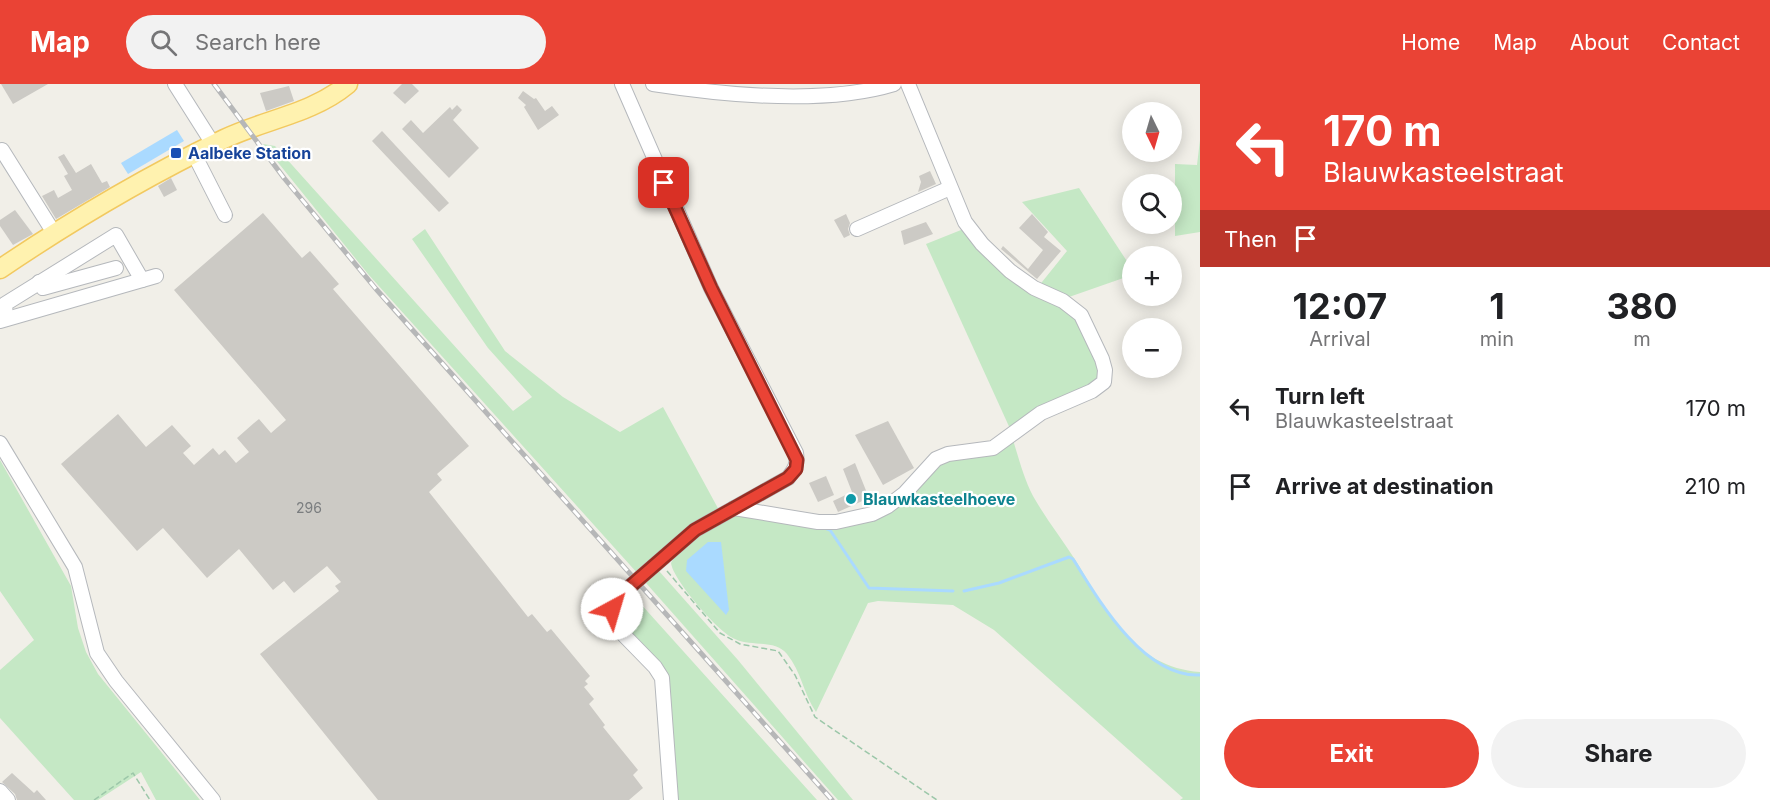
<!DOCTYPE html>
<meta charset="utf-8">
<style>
body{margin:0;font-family:Inter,sans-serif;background:#f2f2f2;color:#202124;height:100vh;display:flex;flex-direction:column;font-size:22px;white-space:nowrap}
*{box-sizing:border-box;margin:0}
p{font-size:20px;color:#757577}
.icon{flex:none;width:33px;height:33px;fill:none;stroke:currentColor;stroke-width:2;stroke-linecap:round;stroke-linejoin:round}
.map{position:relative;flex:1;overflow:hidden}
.sheet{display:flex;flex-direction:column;background:#fff;width:570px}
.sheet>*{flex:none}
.guide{background:#ea4335;color:#fff;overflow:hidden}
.needle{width:39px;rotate:175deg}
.tools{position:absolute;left:1122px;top:18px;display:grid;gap:12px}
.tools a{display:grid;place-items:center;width:60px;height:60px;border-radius:50%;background:#fff;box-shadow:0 3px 15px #0003;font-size:30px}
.pin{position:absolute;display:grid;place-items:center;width:51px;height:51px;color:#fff;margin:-26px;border-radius:12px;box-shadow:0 3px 9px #0006}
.me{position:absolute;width:66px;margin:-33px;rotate:39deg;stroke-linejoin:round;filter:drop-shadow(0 0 4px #0008)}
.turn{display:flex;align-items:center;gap:21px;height:126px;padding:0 24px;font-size:27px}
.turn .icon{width:78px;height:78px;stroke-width:2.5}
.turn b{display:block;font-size:42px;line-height:51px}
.then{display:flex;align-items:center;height:57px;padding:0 24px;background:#0003;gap:12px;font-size:22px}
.eta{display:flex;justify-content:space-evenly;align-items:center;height:102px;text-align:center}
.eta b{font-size:36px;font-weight:700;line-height:42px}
.button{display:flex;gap:12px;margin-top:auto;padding:12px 24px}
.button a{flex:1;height:69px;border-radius:36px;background:#ea4335;color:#fff;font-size:24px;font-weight:700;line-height:69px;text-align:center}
.button a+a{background:#f2f2f2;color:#202124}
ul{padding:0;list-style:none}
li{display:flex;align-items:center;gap:18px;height:78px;padding:0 24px}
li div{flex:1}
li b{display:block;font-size:22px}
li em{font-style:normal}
header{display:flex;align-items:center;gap:36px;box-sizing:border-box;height:84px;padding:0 30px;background:#ea4335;color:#fff}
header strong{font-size:28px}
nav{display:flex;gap:33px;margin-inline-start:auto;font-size:21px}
.search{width:420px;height:54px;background:#f2f2f2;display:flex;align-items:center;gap:15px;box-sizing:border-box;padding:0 21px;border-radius:33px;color:#757577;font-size:22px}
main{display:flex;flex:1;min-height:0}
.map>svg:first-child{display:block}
</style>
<header>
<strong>Map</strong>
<div class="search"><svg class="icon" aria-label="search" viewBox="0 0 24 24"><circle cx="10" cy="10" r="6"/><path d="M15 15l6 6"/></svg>Search here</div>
<nav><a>Home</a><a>Map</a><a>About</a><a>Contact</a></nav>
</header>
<main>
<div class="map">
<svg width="1200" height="716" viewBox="0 0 1200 716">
<rect width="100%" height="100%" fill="#f1efe8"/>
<g fill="#c5e8c5">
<polygon points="1200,56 1200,148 1175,152 1175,80 1197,81"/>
<polygon points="263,60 275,62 513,327 532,313 488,264 412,155 425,145 505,267 563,313 620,348 663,323 720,428 639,491 368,190"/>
<polygon points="1079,104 1132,185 1132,191 1069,213 1038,203 1067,167 1022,118"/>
<polygon points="966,144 1077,231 1103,294 1012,349 926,160"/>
<path d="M1013,356C1019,375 1024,395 1033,412C1046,435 1062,455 1076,477C1107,528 1134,583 1200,588V716H1180L1183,714L994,546L953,521L878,517L868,519L816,628C804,611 801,587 787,570C774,555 751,563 735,555C719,549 673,496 671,479L679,465L733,427L864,435L930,382Z"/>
<polygon points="0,376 71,502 78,544 86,568 98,590 200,716 156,716 141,688 98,716 74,716 0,634 0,586 34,556 0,507"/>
<polygon points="659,487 738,576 853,716 838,716 646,499"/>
<polygon points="630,508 817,716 668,716 666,610 619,543 617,522"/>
</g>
<g fill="#aadaff">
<polygon points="177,46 184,57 128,90 121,79"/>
<polygon points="708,458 721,458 729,526 726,531 686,487 687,476"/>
</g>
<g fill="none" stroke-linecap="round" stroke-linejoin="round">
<g stroke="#aadaff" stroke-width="3">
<polyline points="825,444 830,446 869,504 953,507"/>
<path d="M964,507L999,499L1069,473L1073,475C1099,517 1144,594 1200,591"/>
</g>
</g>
<g fill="#cccac5">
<polygon points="1,0 48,0 13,20"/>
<polygon points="402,0 412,0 419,7 405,20 393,9"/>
<polygon points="289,2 294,17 266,27 260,9"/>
<polygon points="523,7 534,15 536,14 545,27 552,22 559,31 538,46 524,23 526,21 518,14"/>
<polygon points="457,21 462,26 453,36 479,64 449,94 402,45 411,36 423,49 450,23 452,26"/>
<polygon points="382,47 449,119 439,128 372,57"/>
<polygon points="64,70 76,89 91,80 102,99 107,97 110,103 56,135 42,112 54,106 58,114 72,106 64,92 68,90 58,73"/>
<polygon points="930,87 936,100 918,108 921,98 919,92"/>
<polygon points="171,94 177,106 164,113 158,102"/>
<polygon points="15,126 33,150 13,161 0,142 0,136"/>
<polygon points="263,129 302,174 310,167 339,200 333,205 469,362 437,390 442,396 429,408 528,533 532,530 547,548 551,545 590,592 585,597 588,600 584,603 594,615 589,620 605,641 603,643 638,686 633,691 643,704 629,716 378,716 260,570 339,507 335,502 341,498 327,482 294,509 284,497 273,506 239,465 207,494 163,444 137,467 61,380 118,330 146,363 172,341 191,362 183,369 194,381 213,364 219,371 225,366 236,379 249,368 237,354 254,339 259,335 271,349 286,336 174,206"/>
<polygon points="846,130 850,139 848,145 850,151 844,154 834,136"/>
<polygon points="1032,130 1048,148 1044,153 1061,167 1037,195 1001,165 1003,162 1028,185 1043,166 1019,144"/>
<polygon points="926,138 933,150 904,161 901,147"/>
<polygon points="888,337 914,384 883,401 855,351"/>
<polygon points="855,379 869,414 838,428 833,417 852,408 843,385"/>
<polygon points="826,392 834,411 818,418 809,399"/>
<polygon points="12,689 34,709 37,706 46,716 17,716 15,710 2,698"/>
</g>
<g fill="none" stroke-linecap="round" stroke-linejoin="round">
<defs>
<g id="minor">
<polyline points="175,0 213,60"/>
<path d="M622,0L711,204L796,369C798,380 795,385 788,394L695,446L626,506L613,520V536L616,543L655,583L662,594L671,716"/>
<path d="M653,0C724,11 825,21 894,0"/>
<polyline points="2,66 54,149"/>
<polyline points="194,70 225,131"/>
<polyline points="857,145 950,104"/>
<polyline points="39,198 43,204 116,184"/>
<polyline points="6,234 5,220 116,151 142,196"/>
<polyline points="0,237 156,192"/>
<polyline points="0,359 75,483 97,569 116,597 213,716"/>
<polyline points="734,424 818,438 836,438 872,430 888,422 905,409 936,375 948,370 993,364 1041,329 1092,307 1104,298 1105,286 1102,275 1081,231 1063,217 1034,204 1010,187 982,160 965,138 908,0"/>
<polyline points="0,707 8,716"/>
</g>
<path id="major" d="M0,185C71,137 147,92 224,55C266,35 312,30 348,0"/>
</defs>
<use href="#minor" stroke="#b5b8bc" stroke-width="16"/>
<use href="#major" stroke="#f2c960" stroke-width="21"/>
<g stroke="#9cc7a9" stroke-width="1.5" stroke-dasharray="6 3" stroke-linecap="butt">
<polyline points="667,487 720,549 740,560 778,567 795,591 815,633 937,716"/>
<polyline points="94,716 133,689 150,716"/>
</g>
<use href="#minor" stroke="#fff" stroke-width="14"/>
<use href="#major" stroke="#fff2af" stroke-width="18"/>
<defs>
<polyline id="rail" points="214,0 284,94 376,205 832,716"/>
</defs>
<use href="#rail" stroke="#b6b7b8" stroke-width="5"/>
<use href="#rail" stroke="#fff" stroke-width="3" stroke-dasharray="9" stroke-linecap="butt"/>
</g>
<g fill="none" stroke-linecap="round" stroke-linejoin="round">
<defs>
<polyline id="route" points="612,525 618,513 695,446 788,394 796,385 797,376 711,204 664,99"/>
</defs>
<use href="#route" stroke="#982c22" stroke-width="15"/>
<use href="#route" stroke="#ea4335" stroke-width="10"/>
</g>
<rect fill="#1a4fb4" stroke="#fff" stroke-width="2" x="170" y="63" width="12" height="12" rx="3"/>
<circle fill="#0f9aa8" stroke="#fff" stroke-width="2" cx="851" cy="415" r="6"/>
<g text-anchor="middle" stroke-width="4.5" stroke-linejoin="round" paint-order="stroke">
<g font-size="14" fill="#7a7d7f">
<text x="309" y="429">296</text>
</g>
<g font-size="16" font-weight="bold" fill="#164399" stroke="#fff" text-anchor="start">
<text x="188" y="75">Aalbeke Station</text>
</g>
<g font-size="16" font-weight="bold" fill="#0d838f" stroke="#fff" text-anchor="start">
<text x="863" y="421">Blauwkasteelhoeve</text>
</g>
</g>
</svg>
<div class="tools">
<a><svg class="needle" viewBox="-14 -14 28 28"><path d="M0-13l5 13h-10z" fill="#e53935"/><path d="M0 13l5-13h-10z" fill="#757577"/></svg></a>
<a><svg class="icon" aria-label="search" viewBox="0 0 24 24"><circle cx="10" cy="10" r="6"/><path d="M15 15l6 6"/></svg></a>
<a>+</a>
<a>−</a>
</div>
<div class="pin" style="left:664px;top:99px;background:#d93025"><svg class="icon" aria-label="arrive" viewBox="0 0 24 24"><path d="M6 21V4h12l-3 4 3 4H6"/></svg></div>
<svg class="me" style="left:612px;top:525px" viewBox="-20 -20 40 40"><circle r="19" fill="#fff"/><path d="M0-13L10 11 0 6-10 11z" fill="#ea4335"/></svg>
</div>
<section class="sheet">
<div class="guide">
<div class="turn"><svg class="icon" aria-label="left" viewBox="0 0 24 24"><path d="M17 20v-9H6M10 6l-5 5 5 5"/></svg><div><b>170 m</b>Blauwkasteelstraat</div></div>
<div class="then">Then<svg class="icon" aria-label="arrive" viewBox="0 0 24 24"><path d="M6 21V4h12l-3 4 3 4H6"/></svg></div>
</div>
<div class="eta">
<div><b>12:07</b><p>Arrival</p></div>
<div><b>1</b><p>min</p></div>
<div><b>380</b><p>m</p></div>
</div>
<ul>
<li><svg class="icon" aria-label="left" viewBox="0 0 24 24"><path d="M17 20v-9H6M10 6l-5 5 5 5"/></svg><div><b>Turn left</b><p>Blauwkasteelstraat</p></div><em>170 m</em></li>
<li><svg class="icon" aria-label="arrive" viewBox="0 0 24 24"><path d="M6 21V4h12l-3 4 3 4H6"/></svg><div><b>Arrive at destination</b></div><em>210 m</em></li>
</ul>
<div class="button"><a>Exit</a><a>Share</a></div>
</section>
</main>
